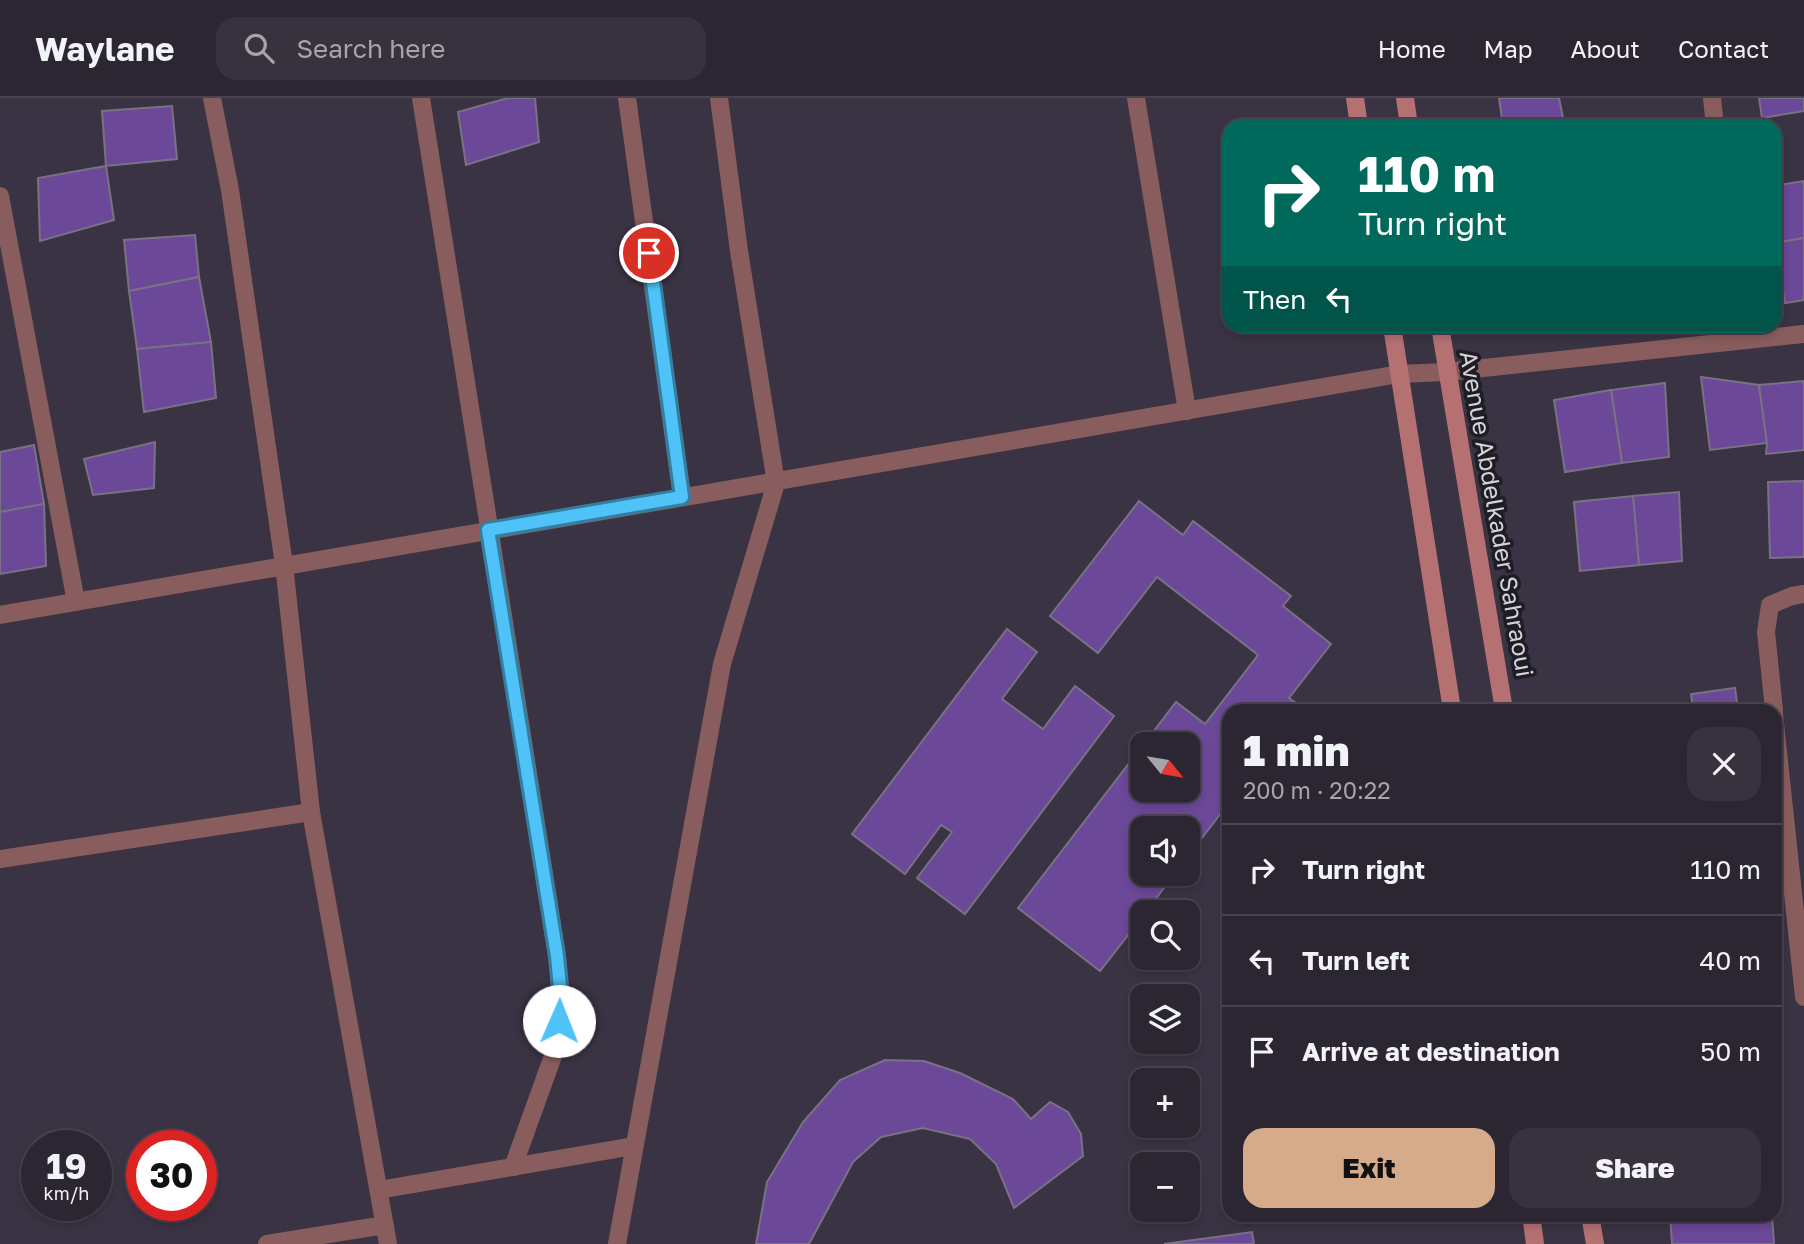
<!DOCTYPE html>
<meta charset="utf-8">
<style>
body{margin:0;font-family:"Golos Text",sans-serif;background:#38323f;color:#f1f3f6;height:100vh;display:flex;flex-direction:column;font-size:26px;white-space:nowrap}
*{box-sizing:border-box;margin:0}
p{font-size:23px;color:#a6a5ac}
.icon{flex:none;width:38px;height:38px;fill:none;stroke:currentColor;stroke-width:2;stroke-linecap:round;stroke-linejoin:round}
.map{position:relative;flex:1;overflow:hidden}
.side{position:absolute;left:1222px;top:606px;width:560px;height:518px;display:flex;flex-direction:column;background:#2c2633;border-radius:21px;box-shadow:0 4px 10px #0003,0 0 0 2px #48434e}
.side>*{flex:none}
.banner{position:absolute;left:1222px;top:21px;width:560px;height:214px;border-radius:21px;box-shadow:0 4px 10px #0003,0 0 0 2px #48434e;background:#00695c;color:#fff;overflow:hidden}
.needle{width:46px;rotate:120deg}
.buttons{position:absolute;left:1130px;top:634px;display:grid;gap:14px}
.buttons a{display:grid;place-items:center;width:70px;height:70px;border-radius:14px;background:#2c2633;box-shadow:0 4px 10px #0003,0 0 0 2px #48434e;font-size:35px}
.speed{position:absolute;left:21px;top:1032px;display:flex;gap:14px;font-size:35px;font-weight:700;text-align:center}
.speed>*{display:grid;place-content:center;width:91px;height:91px;border-radius:50%;background:#2c2633;box-shadow:0 4px 10px #0003,0 0 0 2px #48434e;line-height:1}
.speed small{font-size:18px;font-weight:400}
.speed .limit{border:10px solid #d22;background:#fff;color:#111}
.pin{position:absolute;display:grid;place-items:center;width:60px;height:60px;color:#fff;margin:-30px;border:4px solid #fff;border-radius:50%;box-shadow:0 2px 7px #0007}
.me{position:absolute;width:77px;margin:-38px;rotate:1deg;stroke-linejoin:round;filter:drop-shadow(0 0 5px #0008)}
.turn{display:flex;align-items:center;gap:24px;height:147px;padding:0 21px;font-size:32px}
.turn .icon{width:91px;height:91px;stroke-width:2.5}
.turn b{display:block;font-size:49px;line-height:60px}
.then{display:flex;align-items:center;height:66px;padding:0 21px;background:#0003;gap:14px;font-size:26px}
.round{display:grid;place-items:center;flex:none;width:74px;height:74px;border-radius:21px;background:#38323f}
.head{display:flex;align-items:center;justify-content:space-between;height:119px;padding:0 21px}
h1{font-size:42px;font-weight:800;line-height:52px}
.action{display:flex;gap:14px;margin-top:auto;padding:14px 21px}
.action a{flex:1;height:80px;border-radius:21px;background:#d6ab8b;color:#111;font-size:28px;font-weight:800;line-height:80px;text-align:center}
.action a+a{background:#38323f;color:#f1f3f6}
ul{padding:0;list-style:none}
li{display:flex;align-items:center;gap:21px;height:91px;padding:0 21px;border-top:2px solid #48434e}
li div{flex:1}
li b{display:block;font-size:26px}
li em{font-style:normal}
header{display:flex;align-items:center;gap:42px;box-sizing:border-box;height:98px;padding:0 35px;background:#2c2633;border-bottom:2px solid #48434e}
header strong{font-size:33px}
nav{display:flex;gap:38px;margin-inline-start:auto;font-size:24px}
.search{width:490px;height:63px;background:#38323f;display:flex;align-items:center;gap:18px;box-sizing:border-box;padding:0 24px;border-radius:21px;color:#a6a5ac;font-size:26px}
.map>svg:first-child{display:block}
</style>
<header>
<strong>Waylane</strong>
<div class="search"><svg class="icon" aria-label="search" viewBox="0 0 24 24"><circle cx="10" cy="10" r="6"/><path d="M15 15l6 6"/></svg>Search here</div>
<nav><a>Home</a><a>Map</a><a>About</a><a>Contact</a></nav>
</header>
<div class="map">
<svg width="1804" height="1146" viewBox="0 0 1804 1146">
<rect width="100%" height="100%" fill="#3a3344"/>
<g fill="#6c4898" stroke="#797184" stroke-width="2">
<polygon points="508,0 535,0 539,44 466,67 458,14"/>
<polygon points="1499,0 1559,0 1564,25 1546,28 1503,28"/>
<polygon points="1759,0 1804,0 1804,13 1762,20"/>
<polygon points="172,8 177,61 106,68 102,13"/>
<polygon points="106,68 114,122 40,143 38,80"/>
<polygon points="1804,83 1804,140 1775,145 1774,88"/>
<polygon points="195,137 199,179 129,193 124,142"/>
<polygon points="1804,140 1804,202 1785,205 1775,145"/>
<polygon points="199,179 211,244 137,251 129,193"/>
<polygon points="211,244 216,300 144,314 137,251"/>
<polygon points="1701,279 1759,287 1767,345 1710,352"/>
<polygon points="1804,283 1804,352 1766,356 1767,345 1759,287"/>
<polygon points="1665,285 1669,359 1622,365 1611,292"/>
<polygon points="1611,292 1622,365 1565,374 1554,302"/>
<polygon points="155,344 154,390 93,397 84,361"/>
<polygon points="34,347 44,406 0,414 0,354"/>
<polygon points="1804,383 1804,459 1770,460 1768,384"/>
<polygon points="1679,394 1682,463 1639,467 1633,398"/>
<polygon points="1633,398 1639,467 1580,473 1574,404"/>
<polygon points="1139,403 1183,437 1193,423 1291,498 1283,508 1331,546 1289,600 1303,610 1301,612 1228,612 1228,706 1188,758 1188,730 1143,730 1143,775 1175,775 1146,814 1143,814 1143,818 1100,873 1018,810 1143,647 1143,691 1188,691 1188,646 1144,646 1176,604 1205,626 1258,557 1157,479 1098,555 1050,518"/>
<polygon points="44,406 46,468 0,476 0,414"/>
<polygon points="1007,531 1037,554 1002,601 1043,631 1075,588 1114,618 965,816 917,780 952,734 941,727 905,776 852,736"/>
<polygon points="1735,590 1738,612 1693,612 1691,596"/>
<polygon points="1643,605 1644,612 1578,612"/>
<polygon points="885,962 924,963 960,975 1013,1001 1031,1021 1050,1004 1068,1014 1081,1036 1083,1058 1014,1110 996,1066 970,1041 923,1030 881,1039 853,1064 809,1146 756,1146 767,1084 803,1024 840,982"/>
<polygon points="1670,1116 1772,1116 1774,1146 1672,1146"/>
<polygon points="1252,1134 1254,1146 1164,1146"/>
</g>
<g fill="none" stroke-linecap="round" stroke-linejoin="round">
<g stroke="#895d5d" stroke-width="18">
<polyline points="212,0 230,92 284,467 311,714 388,1146"/>
<polyline points="421,0 557,858 561,899 557,947 513,1069"/>
<polyline points="627,0 682,399"/>
<polyline points="1136,0 1187,313"/>
<polyline points="1712,0 1715,28"/>
<polyline points="0,98 76,504"/>
<polyline points="0,517 1399,276 1446,274 1804,236"/>
<polyline points="1774,612 1766,534 1770,507 1792,498 1804,496"/>
<polyline points="1774,616 1804,899"/>
<polyline points="0,761 311,714"/>
<polyline points="379,1092 634,1048"/>
<polyline points="267,1146 385,1127"/>
<polyline points="617,1146 722,566 776,385 739,153 719,0"/>
</g>
<g stroke="#b57172" stroke-width="18">
<polyline points="1355,0 1359,28"/>
<polyline points="1405,0 1409,28"/>
<polyline points="1392,228 1452,612"/>
<polyline points="1440,228 1504,612"/>
<polyline points="1531,1116 1535,1146"/>
<polyline points="1590,1116 1595,1146"/>
</g>
</g>
<g fill="none" stroke-linecap="round" stroke-linejoin="round">
<defs>
<polyline id="route" points="559,923 561,900 557,858 488,432 682,399 649,155"/>
</defs>
<use href="#route" stroke="#337fa1" stroke-width="18"/>
<use href="#route" stroke="#4fc3f7" stroke-width="12"/>
</g>
<g text-anchor="middle" stroke-width="7" stroke-linejoin="round" paint-order="stroke">
<g font-size="24" fill="#d6d2dc" stroke="#1f1d24">
<text transform="translate(1496 416) rotate(80)" y="8">Avenue Abdelkader Sahraoui</text>
</g>
</g>
</svg>
<div class="buttons">
<a><svg class="needle" viewBox="-14 -14 28 28"><path d="M0-13l5 13h-10z" fill="#e53935"/><path d="M0 13l5-13h-10z" fill="#a6a5ac"/></svg></a>
<a><svg class="icon" aria-label="sound" viewBox="0 0 24 24"><path d="M4 9h4l5-4v14l-5-4H4zM17 9q2 3 0 6"/></svg></a>
<a><svg class="icon" aria-label="search" viewBox="0 0 24 24"><circle cx="10" cy="10" r="6"/><path d="M15 15l6 6"/></svg></a>
<a><svg class="icon" aria-label="layers" viewBox="0 0 24 24"><path d="M12 4l9 5-9 5-9-5zM3 14l9 5 9-5"/></svg></a>
<a>+</a>
<a>−</a>
</div>
<div class="speed"><div>19<small>km/h</small></div><div class="limit">30</div></div>
<div class="pin" style="left:649px;top:155px;background:#d93025"><svg class="icon" aria-label="arrive" viewBox="0 0 24 24"><path d="M6 21V4h12l-3 4 3 4H6"/></svg></div>
<svg class="me" style="left:559px;top:923px" viewBox="-20 -20 40 40"><circle r="19" fill="#fff"/><path d="M0-13L10 11 0 6-10 11z" fill="#4fc3f7"/></svg>
<div class="banner">
<div class="turn"><svg class="icon" aria-label="right" viewBox="0 0 24 24"><path d="M7 20v-9h11M14 6l5 5-5 5"/></svg><div><b>110 m</b>Turn right</div></div>
<div class="then">Then<svg class="icon" aria-label="left" viewBox="0 0 24 24"><path d="M17 20v-9H6M10 6l-5 5 5 5"/></svg></div>
</div>
<section class="side">
<div class="head"><div><h1>1 min</h1><p>200 m · 20:22</p></div><a class="round"><svg class="icon" aria-label="close" viewBox="0 0 24 24"><path d="M6 6l12 12M18 6L6 18"/></svg></a></div>
<ul>
<li><svg class="icon" aria-label="right" viewBox="0 0 24 24"><path d="M7 20v-9h11M14 6l5 5-5 5"/></svg><div><b>Turn right</b></div><em>110 m</em></li>
<li><svg class="icon" aria-label="left" viewBox="0 0 24 24"><path d="M17 20v-9H6M10 6l-5 5 5 5"/></svg><div><b>Turn left</b></div><em>40 m</em></li>
<li><svg class="icon" aria-label="arrive" viewBox="0 0 24 24"><path d="M6 21V4h12l-3 4 3 4H6"/></svg><div><b>Arrive at destination</b></div><em>50 m</em></li>
</ul>
<div class="action"><a>Exit</a><a>Share</a></div>
</section>
</div>
